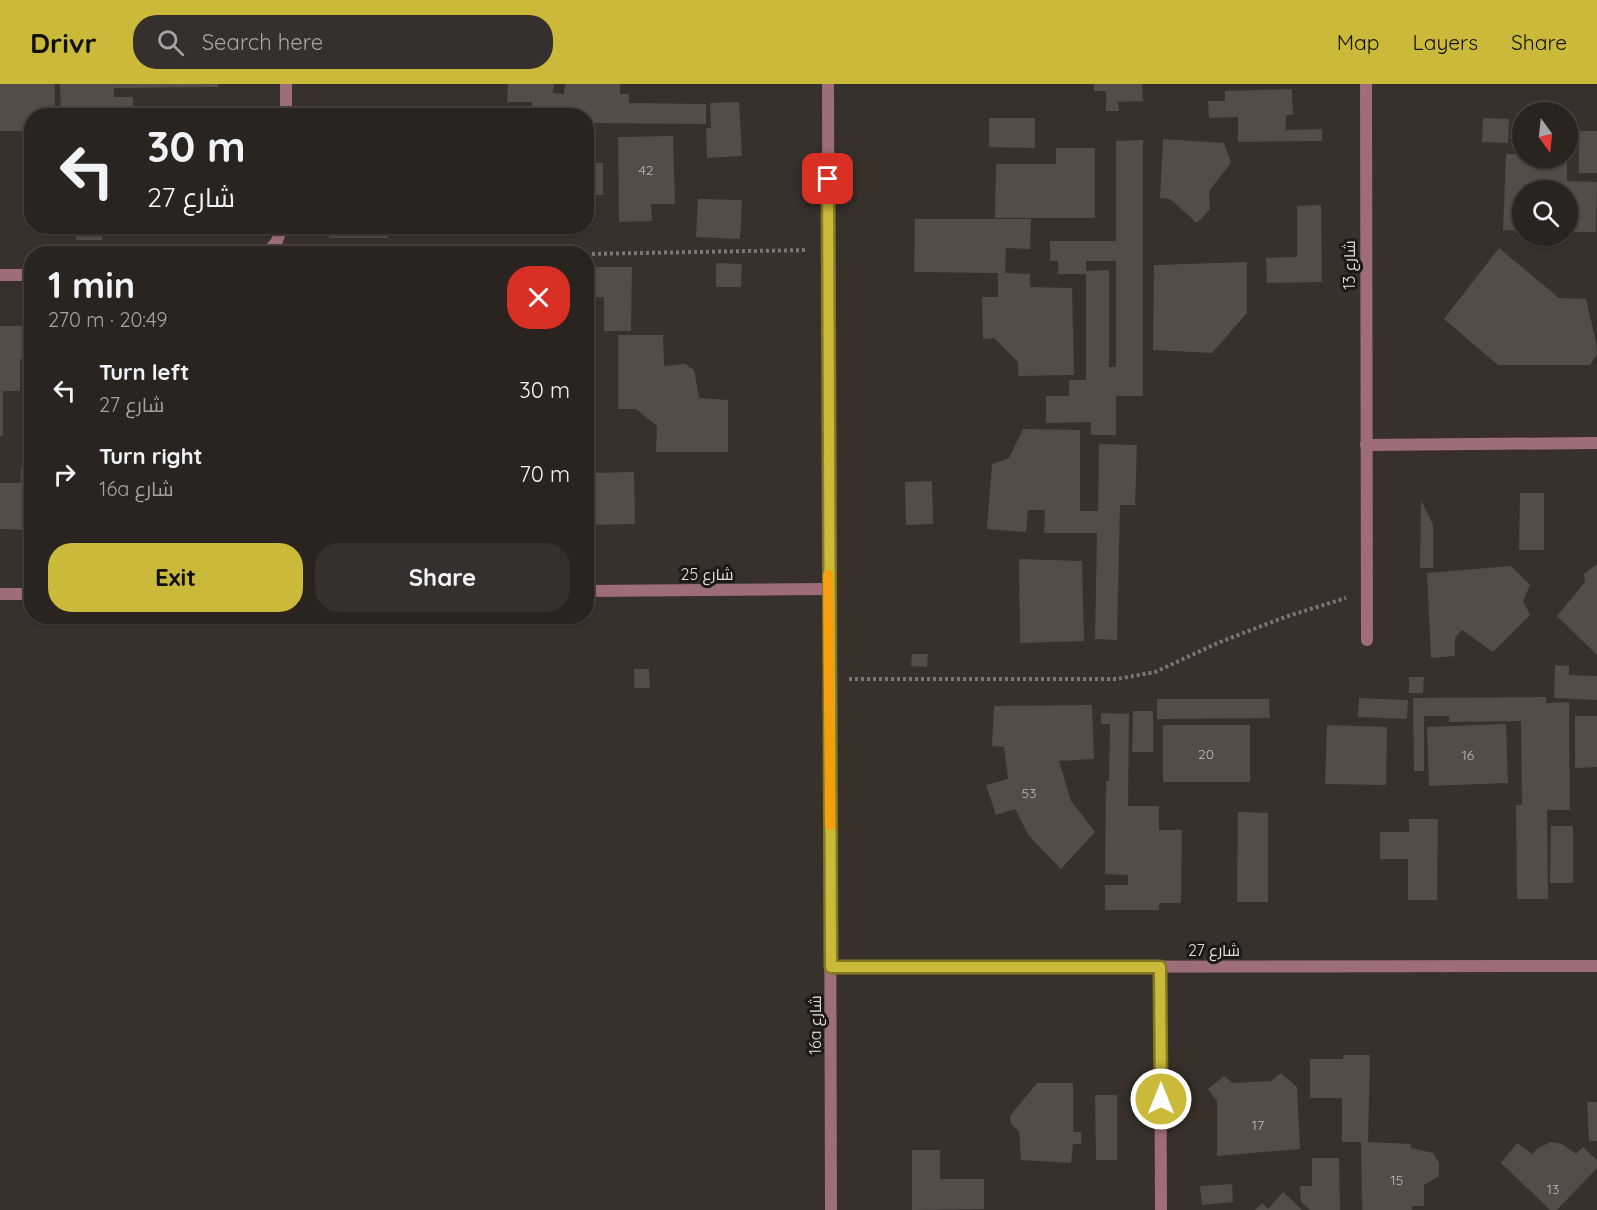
<!DOCTYPE html>
<meta charset="utf-8">
<style>
body{margin:0;font-family:Quicksand,Cairo,sans-serif;background:#35302d;color:#f1f3f6;height:100vh;display:flex;flex-direction:column;font-size:22px;white-space:nowrap}
*{box-sizing:border-box;margin:0}
p{font-size:20px;color:#a5a4a5}
.icon{flex:none;width:33px;height:33px;fill:none;stroke:currentColor;stroke-width:2;stroke-linecap:round;stroke-linejoin:round}
.map{position:relative;flex:1;overflow:hidden}
.sheet{position:absolute;left:24px;top:162px;width:570px;height:378px;display:flex;flex-direction:column;background:#292420;border-radius:24px;box-shadow:0 2px 4px #0004,0 0 0 2px #45413e}
.sheet>*{flex:none}
.banner{position:absolute;left:24px;top:24px;width:570px;height:126px;border-radius:24px;box-shadow:0 2px 4px #0004,0 0 0 2px #45413e;background:#292420;color:#f1f3f6;overflow:hidden}
.needle{width:39px;rotate:165deg}
.fabs{position:absolute;left:1512px;top:18px;display:grid;gap:12px}
.fabs a{display:grid;place-items:center;width:66px;height:66px;border-radius:50%;background:#292420;box-shadow:0 2px 4px #0004,0 0 0 2px #45413e;font-size:30px}
.pin{position:absolute;display:grid;place-items:center;width:51px;height:51px;color:#fff;margin:-26px;border-radius:12px;box-shadow:0 3px 9px #0006}
.me{position:absolute;width:66px;margin:-33px;rotate:0deg;stroke-linejoin:round;filter:drop-shadow(0 0 4px #0008)}
.turn{display:flex;align-items:center;gap:21px;height:126px;padding:0 24px;font-size:27px}
.turn .icon{width:78px;height:78px;stroke-width:2.5}
.turn b{display:block;font-size:42px;line-height:51px}
.round{display:grid;place-items:center;flex:none;width:63px;height:63px;border-radius:24px;background:#35302d}
.overview{display:flex;align-items:center;justify-content:space-between;height:102px;padding:0 24px}
h1{font-size:36px;font-weight:700;line-height:45px}
.primary-button{display:flex;gap:12px;margin-top:auto;padding:12px 24px}
.primary-button a{flex:1;height:69px;border-radius:24px;background:#cbba39;color:#111;font-size:24px;font-weight:700;line-height:69px;text-align:center}
.primary-button a+a{background:#35302d;color:#f1f3f6}
ul{padding:0;list-style:none}
li{display:flex;align-items:center;gap:18px;height:84px;padding:0 24px}
li div{flex:1}
li b{display:block;font-size:22px}
li em{font-style:normal}
header{display:flex;align-items:center;gap:36px;box-sizing:border-box;height:84px;padding:0 30px;background:#cbba39;color:#111}
header strong{font-size:28px}
nav{display:flex;gap:33px;margin-inline-start:auto;font-size:21px}
.search{width:420px;height:54px;background:#35302d;display:flex;align-items:center;gap:15px;box-sizing:border-box;padding:0 21px;border-radius:24px;color:#a5a4a5;font-size:22px}
.map>svg:first-child{display:block}
</style>
<header>
<strong>Drivr</strong>
<div class="search"><svg class="icon" aria-label="search" viewBox="0 0 24 24"><circle cx="10" cy="10" r="6"/><path d="M15 15l6 6"/></svg>Search here</div>
<nav><a>Map</a><a>Layers</a><a>Share</a></nav>
</header>
<div class="map">
<svg width="1597" height="1126" viewBox="0 0 1597 1126">
<rect width="100%" height="100%" fill="#37302b"/>
<g fill="#544c47" fill-rule="evenodd">
<polygon points="0,0 55,0 55,32 32,32 32,47 0,47"/>
<polygon points="60,0 218,0 218,3 114,4 114,13 133,13 133,22 104,22 104,32 61,32"/>
<polygon points="508,0 554,0 553,9 564,10 565,0 620,0 620,10 629,10 629,19 706,20 706,40 586,39 586,32 532,32 532,18 507,18"/>
<polygon points="1094,0 1142,0 1143,17 1118,18 1119,27 1106,27 1106,7 1094,7"/>
<polygon points="1292,5 1293,31 1286,31 1286,46 1322,45 1322,57 1238,58 1238,33 1209,34 1208,17 1225,17 1225,7"/>
<polygon points="739,18 742,72 707,74 706,44 711,44 710,19"/>
<rect x="330" y="22" width="66" height="10"/>
<polygon points="217,23 217,32 191,32 191,24"/>
<polygon points="121,24 135,24 135,32 120,32"/>
<polygon points="488,24 520,25 520,32 488,32"/>
<polygon points="989,34 1035,34 1035,64 989,63"/>
<polygon points="1483,34 1509,35 1508,59 1482,58"/>
<rect x="1579" y="47" width="18" height="42"/>
<polygon points="673,52 675,120 651,120 652,137 619,138 618,53"/>
<polygon points="1163,55 1224,59 1231,79 1209,107 1210,125 1197,139 1170,115 1160,114"/>
<path d="M1143,56V312H1116V351H1091V338L1046,339V312H1069V296H1086V190H1058V177H1050V157H1116V57ZM1086,177H1116V283H1109V186L1086,187Z"/>
<polygon points="1056,64 1095,64 1095,134 995,134 996,80 1056,80"/>
<polygon points="1506,70 1522,70 1522,74 1567,74 1567,97 1597,98 1596,148 1568,148 1568,106 1522,106 1522,147 1503,146"/>
<rect x="586" y="79" width="17" height="32"/>
<polygon points="698,115 742,116 740,155 696,153"/>
<polygon points="1321,121 1322,198 1267,199 1266,174 1297,173 1297,122"/>
<polygon points="915,135 1031,135 1030,165 1006,164 1005,189 1030,190 1030,203 1072,204 1074,291 1018,292 1018,278 994,254 983,255 982,213 998,213 998,189 914,188"/>
<rect x="76" y="142" width="26" height="14"/>
<rect x="329" y="142" width="59" height="12"/>
<polygon points="416,142 467,142 467,147 416,148"/>
<polygon points="1499,164 1559,214 1586,215 1596,258 1597,270 1590,281 1498,281 1444,235"/>
<polygon points="1247,178 1247,229 1212,269 1153,266 1154,181"/>
<polygon points="716,179 742,180 741,203 716,203"/>
<polygon points="587,183 632,183 631,247 604,247 604,213 587,213"/>
<polygon points="0,242 32,242 32,275 20,275 20,307 3,307 3,352 0,352"/>
<polygon points="618,251 663,251 664,282 685,280 694,286 699,314 728,316 728,368 656,368 657,342 636,325 618,325"/>
<polygon points="1023,345 1080,346 1080,427 1098,427 1099,360 1137,361 1135,421 1120,421 1117,556 1095,555 1097,449 1044,449 1045,426 1028,426 1026,448 987,445 992,380 1009,374"/>
<polygon points="21,384 32,384 32,446 0,445 0,399 21,399"/>
<polygon points="634,388 635,440 586,441 586,389"/>
<polygon points="932,397 933,440 906,441 905,398"/>
<polygon points="1520,409 1544,409 1544,466 1519,466"/>
<polygon points="1421,416 1433,441 1433,484 1420,484"/>
<polygon points="1019,475 1082,477 1084,557 1020,559"/>
<polygon points="1597,480 1597,571 1557,532 1585,498 1584,490"/>
<polygon points="1511,482 1530,501 1523,517 1530,531 1493,568 1462,546 1455,554 1455,572 1431,574 1427,489"/>
<polygon points="912,570 928,570 927,583 911,582"/>
<polygon points="1555,581 1569,582 1569,591 1597,592 1597,616 1554,614"/>
<polygon points="634,585 649,585 650,604 634,604"/>
<polygon points="1409,593 1424,593 1423,609 1409,609"/>
<polygon points="1546,613 1546,619 1569,618 1570,726 1547,726 1548,815 1517,815 1516,721 1522,721 1521,637 1449,638 1449,632 1424,632 1424,687 1414,687 1413,614"/>
<polygon points="1359,614 1408,616 1407,635 1358,633"/>
<polygon points="1157,615 1269,615 1270,634 1157,635"/>
<polygon points="1092,621 1094,675 1059,677 1071,717 1095,748 1061,785 1029,752 1015,725 996,731 986,701 1008,695 1004,663 992,662 994,622"/>
<polygon points="1133,627 1153,627 1153,668 1132,668"/>
<polygon points="1101,629 1129,630 1128,722 1159,722 1159,746 1182,746 1181,819 1159,819 1159,826 1105,826 1105,801 1128,801 1128,791 1105,790 1106,697 1109,697 1110,640 1101,640"/>
<polygon points="1575,632 1597,632 1597,683 1575,684"/>
<polygon points="1506,640 1508,699 1429,702 1427,643"/>
<rect x="1163" y="641" width="87" height="57"/>
<polygon points="1327,641 1387,643 1386,701 1325,700"/>
<polygon points="1238,728 1268,729 1268,818 1237,818"/>
<polygon points="1409,735 1438,735 1437,816 1408,816 1408,775 1380,775 1380,748 1409,748"/>
<polygon points="1551,742 1573,742 1573,799 1550,799"/>
<polygon points="1343,971 1370,971 1368,1058 1411,1060 1411,1064 1433,1069 1439,1079 1439,1092 1424,1101 1424,1122 1412,1122 1412,1126 1362,1126 1361,1058 1342,1058 1342,1014 1310,1014 1310,975 1343,975"/>
<polygon points="1281,989 1297,1003 1300,1065 1217,1072 1217,1017 1208,1005 1224,992 1233,999 1271,997"/>
<polygon points="1037,999 1073,999 1073,1048 1081,1048 1081,1060 1073,1060 1071,1079 1021,1076 1019,1047 1011,1040 1010,1032"/>
<polygon points="1095,1011 1117,1011 1117,1076 1096,1076"/>
<polygon points="1587,1018 1597,1018 1597,1057 1589,1057"/>
<polygon points="1551,1058 1562,1060 1576,1070 1583,1063 1597,1076 1597,1084 1557,1126 1550,1126 1501,1079 1517,1059 1532,1070 1538,1064"/>
<polygon points="912,1066 940,1066 940,1095 984,1095 984,1125 912,1126"/>
<polygon points="1312,1074 1339,1074 1340,1126 1310,1126 1301,1118 1300,1102 1312,1102"/>
<polygon points="1232,1100 1233,1118 1202,1121 1200,1102"/>
<polygon points="1283,1108 1302,1126 1255,1126 1262,1119 1268,1125"/>
</g>
<g fill="none" stroke-linecap="round" stroke-linejoin="round">
<g stroke="#7c7672" stroke-width="4" stroke-dasharray="3 3" stroke-linecap="butt">
<polyline points="296,166 309,170"/>
<polyline points="586,170 808,166"/>
<polyline points="849,595 1117,595 1155,588 1220,558 1285,533 1346,514"/>
</g>
<g stroke="#9d6d79" stroke-width="12">
<polyline points="828,0 831,1126"/>
<polyline points="1366,0 1367,556"/>
<polyline points="286,32 286,0"/>
<polyline points="265,170 276,159 283,142"/>
<polyline points="0,191 32,191"/>
<polyline points="1366,361 1597,359"/>
<polyline points="586,507 828,505"/>
<polyline points="0,510 32,510"/>
<polyline points="831,883 1597,882"/>
<polyline points="1160,883 1161,1126"/>
</g>
</g>
<g fill="none" stroke-linecap="round" stroke-linejoin="round">
<defs>
<polyline id="route" points="828,95 831,883 1160,883 1161,1015"/>
</defs>
<use href="#route" stroke="#847925" stroke-width="15"/>
<use href="#route" stroke="#cbba39" stroke-width="10"/>
<polyline stroke="#f59e0b" stroke-width="10" points="828,491 830,741"/>
</g>
<g text-anchor="middle" stroke-width="6" stroke-linejoin="round" paint-order="stroke">
<g font-size="14" fill="#bfbab6">
<text x="646" y="91">42</text>
<text x="1206" y="675">20</text>
<text x="1468" y="676">16</text>
<text x="1029" y="714">53</text>
<text x="1258" y="1046">17</text>
<text x="1397" y="1101">15</text>
<text x="1553" y="1110">13</text>
</g>
<g font-size="16" fill="#e3dedb" stroke="#1c1916">
<text transform="translate(1349 181) rotate(-90)" y="6">شارع 13</text>
<text x="707" y="496">شارع 25</text>
<text x="1214" y="872">شارع 27</text>
<text transform="translate(815 941) rotate(-90)" y="6">16a شارع</text>
</g>
</g>
</svg>
<div class="fabs">
<a><svg class="needle" viewBox="-14 -14 28 28"><path d="M0-13l5 13h-10z" fill="#e53935"/><path d="M0 13l5-13h-10z" fill="#a5a4a5"/></svg></a>
<a><svg class="icon" aria-label="search" viewBox="0 0 24 24"><circle cx="10" cy="10" r="6"/><path d="M15 15l6 6"/></svg></a>
</div>
<div class="pin" style="left:828px;top:95px;background:#d93025"><svg class="icon" aria-label="arrive" viewBox="0 0 24 24"><path d="M6 21V4h12l-3 4 3 4H6"/></svg></div>
<svg class="me" style="left:1161px;top:1015px" viewBox="-20 -20 40 40"><circle r="17" fill="#cbba39" stroke="#fff" stroke-width="3"/><path d="M0-11L8 9 0 5-8 9z" fill="#fff"/></svg>
<div class="banner">
<div class="turn"><svg class="icon" aria-label="left" viewBox="0 0 24 24"><path d="M17 20v-9H6M10 6l-5 5 5 5"/></svg><div><b>30 m</b>شارع 27</div></div>
</div>
<section class="sheet">
<div class="overview"><div><h1>1 min</h1><p>270 m · 20:49</p></div><a class="round" style="background:#d93025;color:#fff"><svg class="icon" aria-label="close" viewBox="0 0 24 24"><path d="M6 6l12 12M18 6L6 18"/></svg></a></div>
<ul>
<li><svg class="icon" aria-label="left" viewBox="0 0 24 24"><path d="M17 20v-9H6M10 6l-5 5 5 5"/></svg><div><b>Turn left</b><p>شارع 27</p></div><em>30 m</em></li>
<li><svg class="icon" aria-label="right" viewBox="0 0 24 24"><path d="M7 20v-9h11M14 6l5 5-5 5"/></svg><div><b>Turn right</b><p>16a شارع</p></div><em>70 m</em></li>
</ul>
<div class="primary-button"><a>Exit</a><a>Share</a></div>
</section>
</div>
